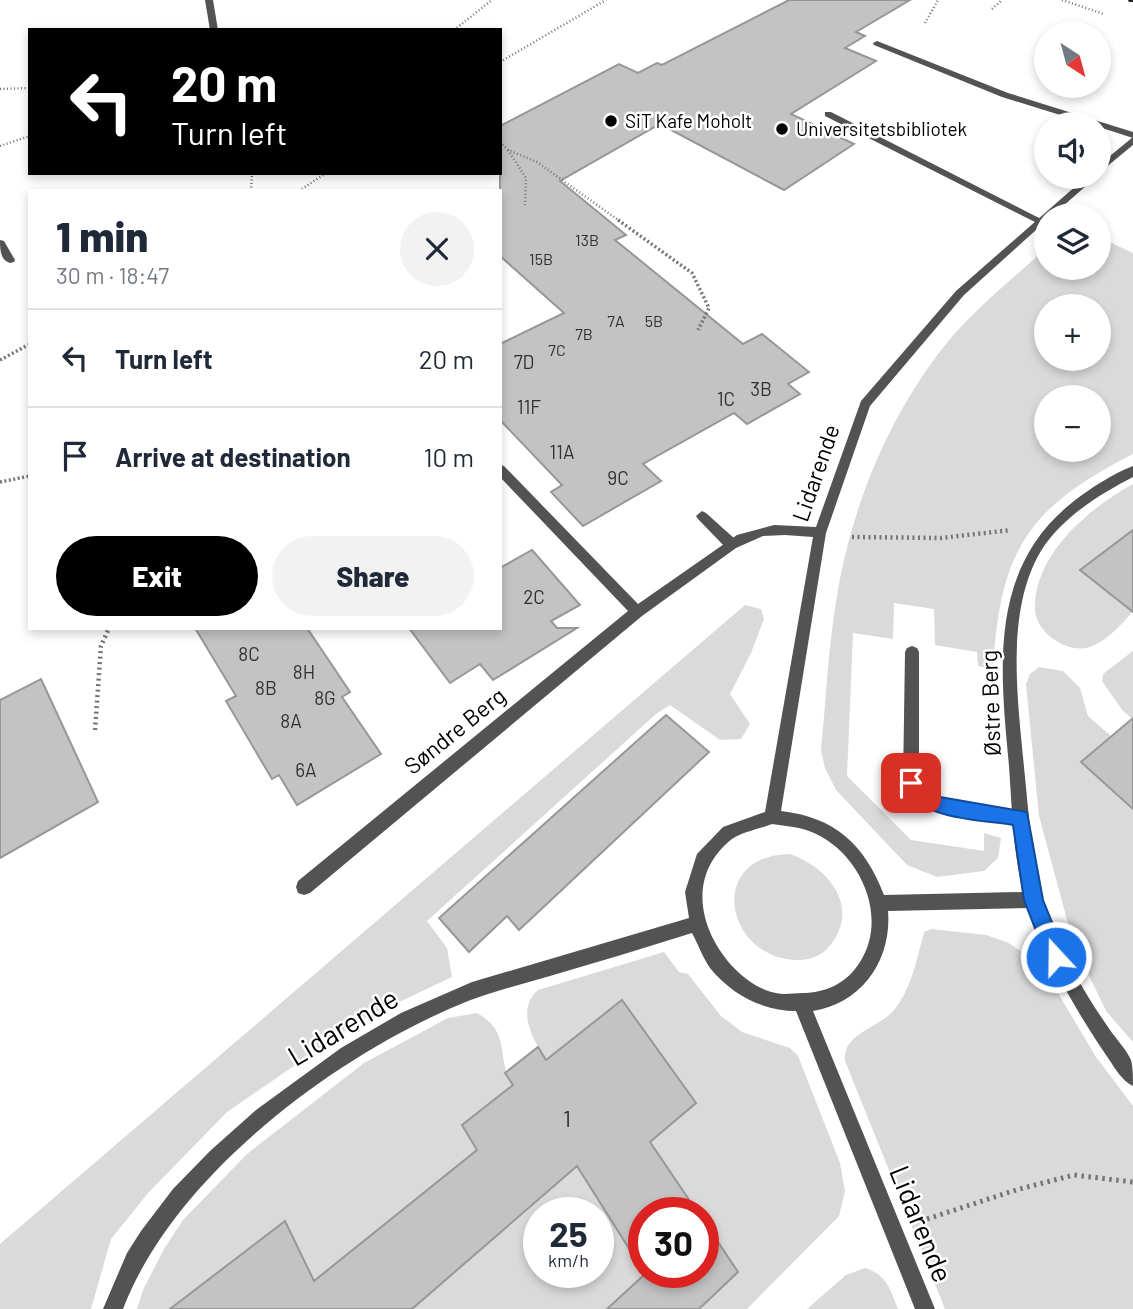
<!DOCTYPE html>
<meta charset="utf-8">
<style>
body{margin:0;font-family:Barlow,sans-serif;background:#f2f2f3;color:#1f2937;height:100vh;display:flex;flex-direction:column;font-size:26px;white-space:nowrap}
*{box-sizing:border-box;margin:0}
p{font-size:23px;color:#747a83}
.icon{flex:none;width:38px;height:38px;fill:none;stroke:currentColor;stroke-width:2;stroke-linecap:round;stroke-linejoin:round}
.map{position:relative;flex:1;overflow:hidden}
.drawer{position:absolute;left:28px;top:189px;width:474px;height:441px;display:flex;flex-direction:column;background:#fff;border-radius:0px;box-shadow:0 4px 10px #0003}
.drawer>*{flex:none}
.guide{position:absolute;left:28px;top:28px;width:474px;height:147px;border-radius:0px;box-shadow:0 4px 10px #0003;background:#000;color:#fff;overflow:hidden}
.needle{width:46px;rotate:144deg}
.tools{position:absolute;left:1034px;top:21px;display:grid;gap:14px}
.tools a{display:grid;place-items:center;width:77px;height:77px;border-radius:50%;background:#fff;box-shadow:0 4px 10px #0003;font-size:35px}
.speed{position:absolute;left:523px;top:1197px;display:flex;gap:14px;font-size:35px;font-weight:700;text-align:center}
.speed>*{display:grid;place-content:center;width:91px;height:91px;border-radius:50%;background:#fff;box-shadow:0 4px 10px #0003;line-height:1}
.speed small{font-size:18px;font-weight:400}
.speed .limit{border:10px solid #d22;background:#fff;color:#111}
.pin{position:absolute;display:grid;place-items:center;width:60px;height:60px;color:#fff;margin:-30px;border-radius:14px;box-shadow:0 4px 10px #0006}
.me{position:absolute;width:77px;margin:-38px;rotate:339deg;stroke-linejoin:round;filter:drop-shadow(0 0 5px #0008)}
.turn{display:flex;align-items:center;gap:24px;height:147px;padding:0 28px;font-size:32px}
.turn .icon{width:91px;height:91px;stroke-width:2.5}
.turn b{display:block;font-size:49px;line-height:60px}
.round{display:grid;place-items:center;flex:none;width:74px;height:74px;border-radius:37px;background:#f2f2f3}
.head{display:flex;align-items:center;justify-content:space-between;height:119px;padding:0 28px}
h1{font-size:42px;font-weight:800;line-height:52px}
.primary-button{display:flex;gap:14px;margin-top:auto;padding:14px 28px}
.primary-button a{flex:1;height:80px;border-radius:42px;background:#000;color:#fff;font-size:28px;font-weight:800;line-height:80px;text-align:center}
.primary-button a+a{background:#f2f2f3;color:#1f2937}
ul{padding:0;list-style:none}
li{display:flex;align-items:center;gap:21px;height:98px;padding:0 28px;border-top:2px solid #e0e1e3}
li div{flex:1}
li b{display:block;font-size:26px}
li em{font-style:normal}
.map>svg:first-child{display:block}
</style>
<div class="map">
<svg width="1133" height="1309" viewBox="0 0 1133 1309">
<rect width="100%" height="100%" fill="#fff"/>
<g fill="#dadada" fill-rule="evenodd">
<path d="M1099,237L1133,253V454C1027,508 1000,551 993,669L978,666L977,652L935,645L934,609L894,603L893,639L853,633L847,776L911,840L984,851V833L1001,838L998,858L984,871L937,877L907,865L836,790L825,768L821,750C826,701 828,651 836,602C850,510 888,416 946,344C975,308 1013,279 1046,248V268H1099ZM1099,306V359H1046V306ZM1046,397H1099V450H1046Z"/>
<path d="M1133,484V531L1080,570L1132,612C1123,624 1102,645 1086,648C1065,652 1036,632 1035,610C1033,555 1089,508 1133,484Z"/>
<polygon points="745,605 761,609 764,619 751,653 730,694 750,724 741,739 720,740 670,705 656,714 427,921 447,948 452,977 359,1021 227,1112 149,1192 111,1239 91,1309 0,1309 0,1244"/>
<polygon points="1133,651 1133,719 1123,711 1102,681 1103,674"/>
<polygon points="1039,667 1063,671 1080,688 1088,716 1111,736 1133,809 1133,1042 1106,1011 1073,942 1039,816 1026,684 1030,674"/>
<path d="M790,854C830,868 862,909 828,948C822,955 810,960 800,960C727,962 703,856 790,854Z"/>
<path d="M931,929L986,935L1009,943L1030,958L1049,978L1096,1057L1133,1106V1309H945L845,1061C842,1033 880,1028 895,1009C912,987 917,958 924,932Z"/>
<path d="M664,952L679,972L688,974L721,1016L742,1032L790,1048L798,1056L840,1163L845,1191L839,1216L747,1309H699L738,1272L704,1221V1213H698L650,1142L622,1000L546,1060C532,1038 516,1010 538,990Z"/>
<path d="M477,1013C513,1034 494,1055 513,1085L577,1166L667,1309H412L474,1256L435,1185L314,1281L284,1221L170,1309H137L143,1290L164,1249L183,1220L247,1154L364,1063L448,1018ZM539,1213H598V1272H539Z"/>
<path d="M865,1268C887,1275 890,1289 898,1309H807L846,1275Z"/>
</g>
<g fill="#c3c3c3" stroke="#979797" stroke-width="2">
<polygon points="789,0 910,0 856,32 865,36 845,48 876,61 791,114 854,144 784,190 660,124 560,181 626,235 615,240 743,344 762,334 809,372 788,384 800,394 747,424 734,413 643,464 661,481 583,526 551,492 562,485 500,420 500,344 564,313 500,256 500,126 619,64 638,73 657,63 662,65"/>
<polygon points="1133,530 1133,612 1080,570"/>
<polygon points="532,550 580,605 551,621 557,628 577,628 493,680 480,664 450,683 409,628 500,628 500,568"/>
<polygon points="195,628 307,628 350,692 342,697 381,754 297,805 279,775 272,779 226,701 236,696"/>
<polygon points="41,679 98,802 0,858 0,700"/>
<polygon points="666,715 709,752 519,930 507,916 469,952 439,918"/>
<polygon points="1133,718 1133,809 1081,762"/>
<polygon points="622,1000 696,1103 650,1142 698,1213 644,1213 644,1272 704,1272 704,1221 738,1272 699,1309 607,1309 645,1274 577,1166 412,1309 170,1309 285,1221 314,1281 477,1150 462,1125 513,1085 505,1073 538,1047 546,1060"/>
</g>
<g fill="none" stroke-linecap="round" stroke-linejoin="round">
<g stroke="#757575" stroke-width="2.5" stroke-dasharray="1 2.5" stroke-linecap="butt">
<polyline points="1062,0 1104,14"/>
<polyline points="992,9 1002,0"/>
<polyline points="925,23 938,0"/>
<polyline points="454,30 492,0"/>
<polyline points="500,62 606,0"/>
<polyline points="0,89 30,88"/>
<polyline points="500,142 508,150 537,162 621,222"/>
<polyline points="0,146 30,136"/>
<polyline points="508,150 526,178 525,205"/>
<polyline points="251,191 252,173"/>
<polyline points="299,191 326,173"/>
</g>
<g stroke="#757575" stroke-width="3.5" stroke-dasharray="2 2.5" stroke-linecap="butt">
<polyline points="618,220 692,273 709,308 698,330"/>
<polyline points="0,360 30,344"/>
<polyline points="0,482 30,476"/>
</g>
<g stroke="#757575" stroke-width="4.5" stroke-dasharray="2 3.5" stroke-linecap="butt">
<polyline points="852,537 941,538 1011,530"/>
<polyline points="95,730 101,646 109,628"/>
</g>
<polyline stroke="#757575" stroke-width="5" stroke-dasharray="2.5 4.5" stroke-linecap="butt" points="927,1219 1016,1190 1074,1175 1133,1182"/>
<g fill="#535353" fill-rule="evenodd">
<polygon points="877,41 1008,93 1133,132 1133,138 1099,127 1099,124 1089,124 1002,97 874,45 873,43"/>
<polygon points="825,112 831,112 1045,221 1037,223 825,116"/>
<polygon points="702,511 706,513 736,540 737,544 736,548 726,548 698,519 696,516"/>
<polygon points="912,646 917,648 919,652 919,780 940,797 1026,813 1029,818 1026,823 1021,825 936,811 906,788 903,783 905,652 907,648"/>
</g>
<g fill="#535353" fill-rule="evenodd">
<polygon points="205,0 213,0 218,30 210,30"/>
<polygon points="1133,137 1133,145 1099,173 1099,165"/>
<path d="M1086,177H1096L1053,215H1046V221L964,295L870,406L826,533L781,811C835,817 865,845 884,895L1023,892C1013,851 1012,808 1009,766C1000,669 988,568 1074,501C1091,488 1112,474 1133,466V477C1098,495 1056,521 1037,558C1006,618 1018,703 1024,767C1030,826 1033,883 1057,938C1071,970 1090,1001 1110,1030C1117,1040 1126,1049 1131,1060C1133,1067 1133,1078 1133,1086C1122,1081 1115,1068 1108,1058C1076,1011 1048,962 1028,908L888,911C892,960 862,1003 813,1011L935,1309H915L796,1011C762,1011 731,994 710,968C703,958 698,944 692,933C645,948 597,962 550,976C522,984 495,991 468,1001C338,1053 174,1175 123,1309H103L127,1253L141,1231L173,1189L210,1151L256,1110L341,1048L401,1013L472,982L689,918L685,892L697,854L723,827L765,812L813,537L785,535L763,536L736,548L642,616L310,893L304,895L298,893L296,887L298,881L628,611L500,477V465L504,466L638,604L737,535L774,525L816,527L861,401L956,291ZM772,824C786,826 801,827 814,833C860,853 889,917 860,962C847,983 826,993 802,993C794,993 784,995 776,993C760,990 746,980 735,969C699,932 686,875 732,839C742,832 760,829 772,824Z"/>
<path d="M0,240L4,241L15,260L14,262L10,263C0,260 0,249 0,240Z"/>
</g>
<polygon fill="#202020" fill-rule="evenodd" points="1128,0 1133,0 1133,2 1129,2"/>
</g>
<path fill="#1a73e8" stroke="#114b97" stroke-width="2" d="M911,775L940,797L1027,812L1043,900L1066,957L1063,964L1056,967L1049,964L1024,900L1013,825C978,819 919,821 903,783L905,778Z"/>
<g fill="#000" stroke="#fff" stroke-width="2.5">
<circle cx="611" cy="121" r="7"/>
<circle cx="782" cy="129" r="7"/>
</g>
<g text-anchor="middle" stroke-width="5" stroke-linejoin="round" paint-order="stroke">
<g font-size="16" fill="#313131">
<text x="587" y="246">13B</text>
<text x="541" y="265">15B</text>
<text x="616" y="327">7A</text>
<text x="654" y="327">5B</text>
<text x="584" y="340">7B</text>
<text x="557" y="356">7C</text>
</g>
<g font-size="19" fill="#000" stroke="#fff" text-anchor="start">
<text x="625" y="128">SiT Kafe Moholt</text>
<text x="796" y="136">Universitetsbibliotek</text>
</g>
<g font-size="19" fill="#313131">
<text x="524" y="369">7D</text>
<text x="761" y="396">3B</text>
<text x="726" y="406">1C</text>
<text x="529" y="414">11F</text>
<text x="562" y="459">11A</text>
<text x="618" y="485">9C</text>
<text x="534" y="604">2C</text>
<text x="249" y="661">8C</text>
<text x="304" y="679">8H</text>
<text x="266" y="695">8B</text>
<text x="325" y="705">8G</text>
<text x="291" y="728">8A</text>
<text x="306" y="777">6A</text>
</g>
<g font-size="23" fill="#000" stroke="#fff">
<text transform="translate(816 473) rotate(-71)" y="8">Lidarende</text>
<text transform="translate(991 703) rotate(-92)" y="8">Østre Berg</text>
<text transform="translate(455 731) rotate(-39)" y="8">Søndre Berg</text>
</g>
<g font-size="23" fill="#313131">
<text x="567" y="1127">1</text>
</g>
<g font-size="28" fill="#000" stroke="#fff">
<text transform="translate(343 1027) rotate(-31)" y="10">Lidarende</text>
<text transform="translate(921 1224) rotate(68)" y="10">Lidarende</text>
</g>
</g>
</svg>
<div class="tools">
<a><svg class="needle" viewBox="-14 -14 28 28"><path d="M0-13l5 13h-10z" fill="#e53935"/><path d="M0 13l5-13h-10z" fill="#747a83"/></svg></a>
<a><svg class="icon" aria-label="sound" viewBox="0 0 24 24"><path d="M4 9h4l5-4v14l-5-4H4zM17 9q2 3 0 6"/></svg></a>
<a><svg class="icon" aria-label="layers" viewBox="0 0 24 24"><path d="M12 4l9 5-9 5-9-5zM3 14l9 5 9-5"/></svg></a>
<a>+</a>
<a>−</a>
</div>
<div class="speed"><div>25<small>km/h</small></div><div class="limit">30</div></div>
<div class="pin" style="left:911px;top:783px;background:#d93025"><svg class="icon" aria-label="arrive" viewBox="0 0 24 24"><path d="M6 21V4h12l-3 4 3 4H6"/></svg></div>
<svg class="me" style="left:1056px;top:957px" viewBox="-20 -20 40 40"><circle r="17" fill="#1a73e8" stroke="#fff" stroke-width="3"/><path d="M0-11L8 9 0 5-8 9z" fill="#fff"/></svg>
<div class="guide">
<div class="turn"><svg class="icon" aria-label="left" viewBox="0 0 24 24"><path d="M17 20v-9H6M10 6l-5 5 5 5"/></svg><div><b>20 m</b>Turn left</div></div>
</div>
<section class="drawer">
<div class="head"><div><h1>1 min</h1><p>30 m · 18:47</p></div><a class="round"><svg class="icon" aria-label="close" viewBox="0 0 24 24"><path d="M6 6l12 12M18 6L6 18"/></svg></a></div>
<ul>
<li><svg class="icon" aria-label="left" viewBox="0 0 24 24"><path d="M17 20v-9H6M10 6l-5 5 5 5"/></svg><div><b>Turn left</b></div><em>20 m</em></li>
<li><svg class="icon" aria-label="arrive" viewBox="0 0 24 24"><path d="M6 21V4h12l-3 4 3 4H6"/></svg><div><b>Arrive at destination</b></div><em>10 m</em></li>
</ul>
<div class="primary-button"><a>Exit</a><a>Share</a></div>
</section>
</div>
